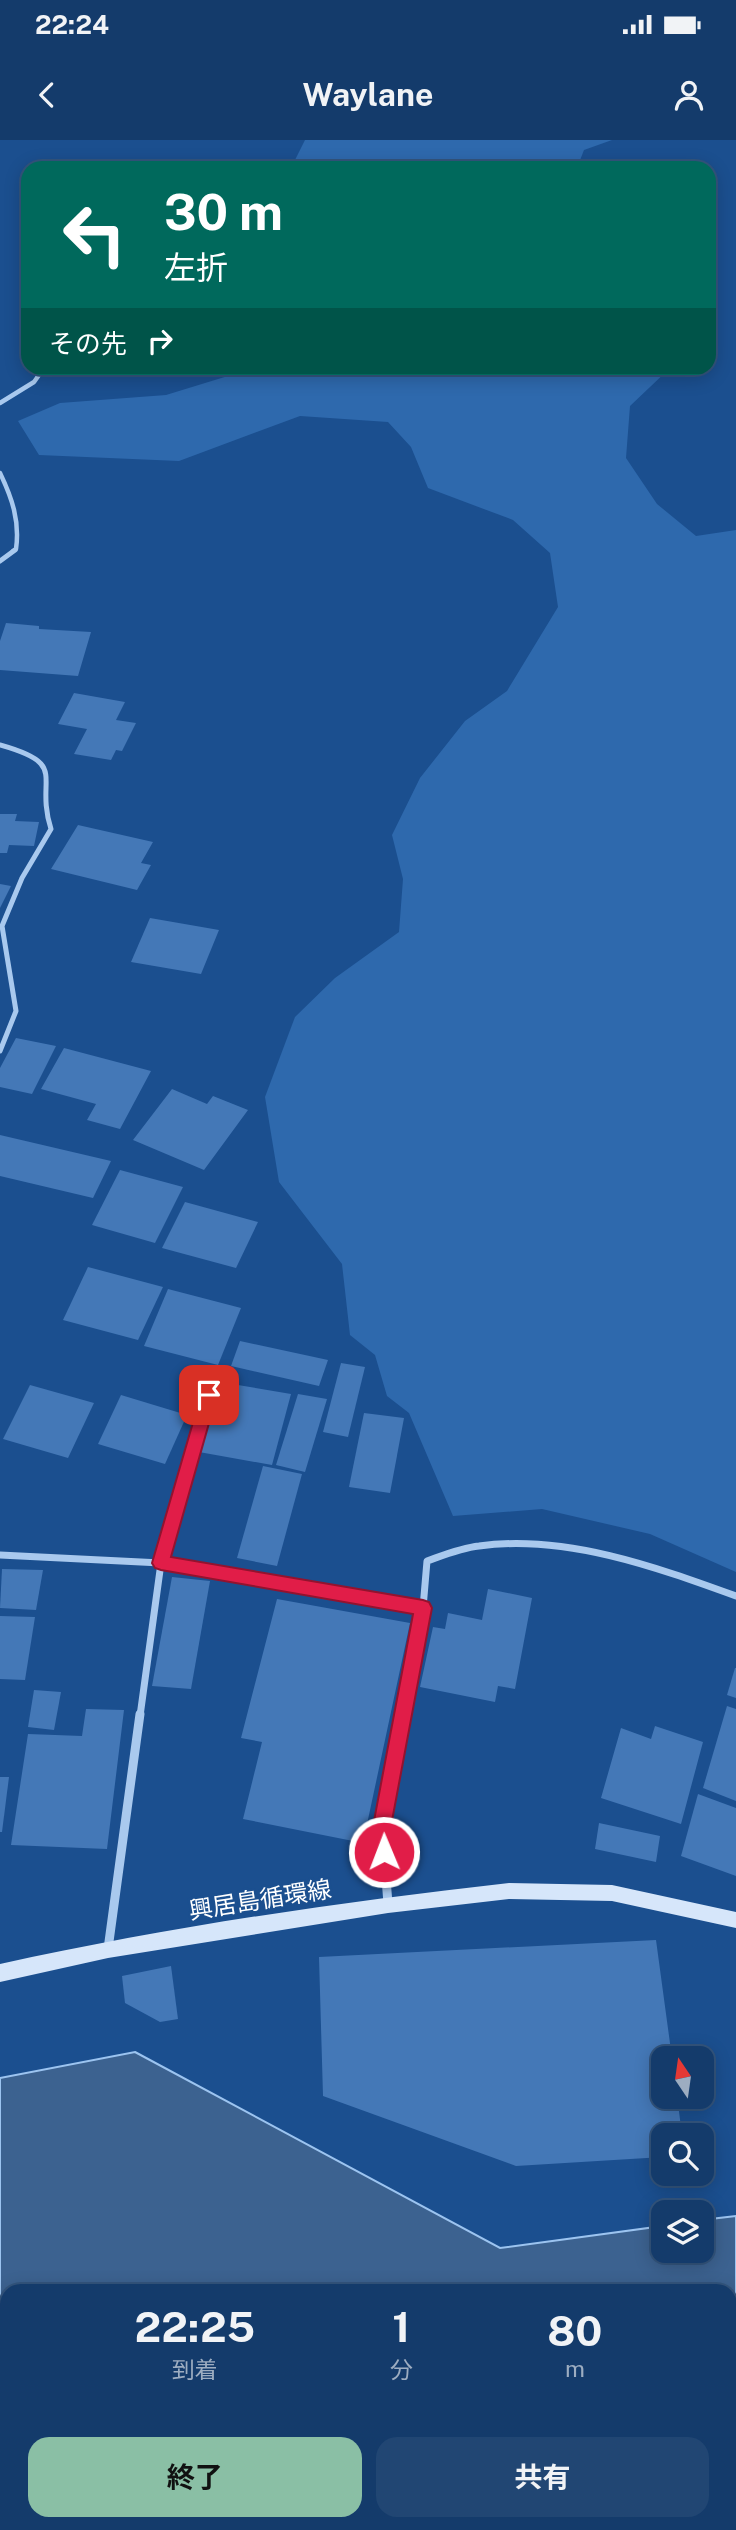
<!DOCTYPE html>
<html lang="ja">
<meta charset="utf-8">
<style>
body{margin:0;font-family:"Public Sans","Noto Sans JP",sans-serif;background:#214673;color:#f1f3f6;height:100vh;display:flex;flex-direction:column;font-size:26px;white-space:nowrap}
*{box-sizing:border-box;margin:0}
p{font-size:23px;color:#9dadc1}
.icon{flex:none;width:38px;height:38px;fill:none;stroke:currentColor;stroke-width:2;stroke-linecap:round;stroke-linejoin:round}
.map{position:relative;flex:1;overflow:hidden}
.side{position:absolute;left:0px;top:2144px;width:737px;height:247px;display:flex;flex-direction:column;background:#143b6b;border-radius:21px 21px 0 0;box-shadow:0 4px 18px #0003,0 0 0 2px #33557e}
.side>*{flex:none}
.guide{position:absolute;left:21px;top:21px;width:695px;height:214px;border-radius:21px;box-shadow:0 4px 18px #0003,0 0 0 2px #33557e;background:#00695c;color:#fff;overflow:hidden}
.needle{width:46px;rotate:347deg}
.fabs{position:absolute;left:651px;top:1906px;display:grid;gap:14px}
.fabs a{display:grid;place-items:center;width:63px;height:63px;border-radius:14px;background:#143b6b;box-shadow:0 4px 18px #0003,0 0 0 2px #33557e;font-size:35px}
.pin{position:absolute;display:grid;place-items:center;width:60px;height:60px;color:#fff;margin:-30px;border-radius:14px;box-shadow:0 4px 10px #0006}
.me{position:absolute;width:77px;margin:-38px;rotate:359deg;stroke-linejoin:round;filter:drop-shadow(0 0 5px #0008)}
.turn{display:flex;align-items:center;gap:24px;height:147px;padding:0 28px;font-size:32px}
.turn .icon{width:91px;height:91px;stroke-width:2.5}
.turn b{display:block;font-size:49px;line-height:60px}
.then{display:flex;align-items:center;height:66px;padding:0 28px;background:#0003;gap:14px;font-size:26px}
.eta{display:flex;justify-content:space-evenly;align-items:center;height:119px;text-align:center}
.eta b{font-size:42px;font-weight:700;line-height:49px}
.cta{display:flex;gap:14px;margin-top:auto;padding:14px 28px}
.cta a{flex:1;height:80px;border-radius:21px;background:#8abfa5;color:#111;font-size:28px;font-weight:700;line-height:80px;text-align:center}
.cta a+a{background:#214673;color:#f1f3f6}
.status{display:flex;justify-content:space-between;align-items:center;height:49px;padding:0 35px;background:#143b6b;direction:ltr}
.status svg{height:19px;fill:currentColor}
header{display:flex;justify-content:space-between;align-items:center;height:91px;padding:0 28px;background:#143b6b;font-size:32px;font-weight:700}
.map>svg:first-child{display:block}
</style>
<div class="status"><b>22:24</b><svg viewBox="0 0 49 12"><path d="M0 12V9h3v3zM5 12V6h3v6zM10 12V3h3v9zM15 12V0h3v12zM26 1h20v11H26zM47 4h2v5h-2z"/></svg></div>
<header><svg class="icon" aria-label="back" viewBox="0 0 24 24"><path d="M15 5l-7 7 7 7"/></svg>Waylane<svg class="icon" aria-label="person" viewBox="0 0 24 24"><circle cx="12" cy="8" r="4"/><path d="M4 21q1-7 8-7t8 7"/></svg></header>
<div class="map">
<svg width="736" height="2390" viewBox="0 0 736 2390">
<rect width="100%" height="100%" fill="#1b4f8f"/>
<g fill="#2e69ad">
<polygon points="305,0 612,0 584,10 577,28 291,28"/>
<polygon points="254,228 670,228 630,266 626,318 657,364 696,396 736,390 736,1432 650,1394 542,1369 453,1376 409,1273 387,1256 375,1215 350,1195 342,1124 279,1042 265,957 295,877 335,838 399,792 403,739 392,695 420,638 465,581 507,551 558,467 550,413 513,380 428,348 411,307 388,282 300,276 179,321 39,315 18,281 60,263 166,255"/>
</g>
<path fill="#3c6290" stroke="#9cc4f0" stroke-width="2" fill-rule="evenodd" d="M135,1912L500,2108L663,2086V2110H702V2080L736,2076V2390H0V1938ZM7,2151H730V2384H7Z"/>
<g fill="#4478b7">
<polygon points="6,483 39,486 39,489 91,492 78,536 0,530 0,501"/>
<polygon points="74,553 125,562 116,580 136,583 122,611 116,610 111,620 74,614 87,589 58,584"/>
<polygon points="0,674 17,674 15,681 39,682 34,706 9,705 7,713 0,713"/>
<polygon points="78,685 153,702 141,723 151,725 137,750 51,729"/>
<polygon points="0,744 11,746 0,768"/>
<polygon points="150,778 219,790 201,834 131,822"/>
<polygon points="16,898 56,906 32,954 0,947 0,928"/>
<polygon points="64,908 151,931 120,989 87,980 96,964 41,949"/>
<polygon points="172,949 207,964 213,956 248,970 204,1030 133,1000"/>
<polygon points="0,995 111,1021 93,1058 0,1036"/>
<polygon points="120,1030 183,1047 155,1103 92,1085"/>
<polygon points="185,1062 258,1082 236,1128 162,1108"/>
<polygon points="88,1127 163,1147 138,1200 63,1180"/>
<polygon points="168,1149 241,1168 218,1225 144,1206"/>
<polygon points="240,1201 328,1220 319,1246 231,1226"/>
<polygon points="341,1223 365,1227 348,1297 323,1292"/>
<polygon points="220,1242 291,1254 272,1325 199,1312"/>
<polygon points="30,1245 94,1263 68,1318 3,1299"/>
<polygon points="298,1254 327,1259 305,1332 276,1325"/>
<polygon points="121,1255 187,1275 165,1324 98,1304"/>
<polygon points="364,1273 404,1278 390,1353 349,1347"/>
<polygon points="263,1326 302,1334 277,1426 237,1418"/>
<polygon points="2,1429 43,1430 36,1470 0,1468"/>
<polygon points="172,1437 210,1441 191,1549 152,1546"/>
<polygon points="488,1449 532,1458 515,1549 498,1546 495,1562 420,1547 433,1487 445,1489 448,1473 482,1480"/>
<polygon points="277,1459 410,1483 363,1703 243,1679 262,1602 241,1598"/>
<polygon points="0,1476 35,1477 25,1540 0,1539"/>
<polygon points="735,1528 736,1528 736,1558 727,1555"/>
<polygon points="34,1550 61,1552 54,1590 28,1587"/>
<polygon points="727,1566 736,1569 736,1661 703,1648"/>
<polygon points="86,1569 124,1570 107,1709 11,1705 28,1594 82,1596"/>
<polygon points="655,1586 703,1602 681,1684 601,1658 621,1588 651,1599"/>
<polygon points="0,1637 9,1637 2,1692 0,1692"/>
<polygon points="698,1654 736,1668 736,1736 681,1716"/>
<polygon points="599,1683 660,1696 656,1722 595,1709"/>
<polygon points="656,1800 672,1918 663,1918 663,1956 677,1956 682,1995 663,1995 663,2017 516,2026 323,1956 319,1817"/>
<polygon points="171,1826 178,1879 160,1882 125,1863 122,1836"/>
</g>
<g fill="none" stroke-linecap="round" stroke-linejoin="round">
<g stroke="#a9c9ee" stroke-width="4.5">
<polyline points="0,263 34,242 44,228"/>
<path d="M0,333C12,358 20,381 16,409L13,411"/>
</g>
<g stroke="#a9c9ee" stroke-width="5">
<polyline points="0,421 15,410"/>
<path d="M0,605C71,625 34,636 51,689L22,738L2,786L16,871L0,911"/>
</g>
<g stroke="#a9c9ee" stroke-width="7">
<path d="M0,1415L161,1423L423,1468L427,1421C444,1415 461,1408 479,1406C565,1394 656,1427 736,1456"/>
<polyline points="140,1576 161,1423 209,1255"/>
<polyline points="403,1576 423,1468"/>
</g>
<g stroke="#a9c9ee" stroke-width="9">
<polyline points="388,1764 382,1686 403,1574"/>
<polyline points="108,1809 140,1574"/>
</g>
<path fill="#d6e6fa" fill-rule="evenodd" d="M509,1743L612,1745L736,1772V1788L612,1761L509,1759L388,1773L108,1818L0,1842V1824C168,1787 338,1762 509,1743Z"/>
</g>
<polygon fill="#e11d48" stroke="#92132f" stroke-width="2" points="209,1248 215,1250 217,1255 171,1417 423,1460 429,1462 432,1468 391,1686 393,1712 391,1718 384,1721 377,1718 373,1686 413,1474 161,1430 155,1428 152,1423 201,1255 204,1250"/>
<g text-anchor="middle" stroke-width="5" stroke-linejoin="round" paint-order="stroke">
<g font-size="24" fill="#fff" stroke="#1b4f8f">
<text transform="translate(260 1760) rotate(-9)" y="8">興居島循環線</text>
</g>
</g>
</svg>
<div class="fabs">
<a><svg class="needle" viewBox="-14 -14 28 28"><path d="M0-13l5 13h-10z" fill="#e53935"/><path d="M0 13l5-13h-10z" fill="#9dadc1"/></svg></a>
<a><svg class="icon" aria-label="search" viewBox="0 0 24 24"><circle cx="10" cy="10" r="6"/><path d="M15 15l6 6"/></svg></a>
<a><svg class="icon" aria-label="layers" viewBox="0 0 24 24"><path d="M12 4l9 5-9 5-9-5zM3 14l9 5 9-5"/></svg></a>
</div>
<div class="pin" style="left:209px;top:1255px;background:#d93025"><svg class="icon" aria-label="arrive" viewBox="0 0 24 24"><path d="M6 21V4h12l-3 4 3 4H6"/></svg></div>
<svg class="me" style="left:384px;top:1712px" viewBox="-20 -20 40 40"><circle r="17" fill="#e11d48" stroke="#fff" stroke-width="3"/><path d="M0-11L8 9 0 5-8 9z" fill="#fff"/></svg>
<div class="guide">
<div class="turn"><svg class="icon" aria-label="left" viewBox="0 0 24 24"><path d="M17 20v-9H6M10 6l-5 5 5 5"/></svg><div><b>30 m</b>左折</div></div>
<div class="then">その先<svg class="icon" aria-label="right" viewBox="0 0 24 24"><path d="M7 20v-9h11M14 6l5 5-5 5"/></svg></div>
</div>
<section class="side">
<div class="eta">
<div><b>22:25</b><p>到着</p></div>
<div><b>1</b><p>分</p></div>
<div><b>80</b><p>m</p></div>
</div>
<div class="cta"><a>終了</a><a>共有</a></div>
</section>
</div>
